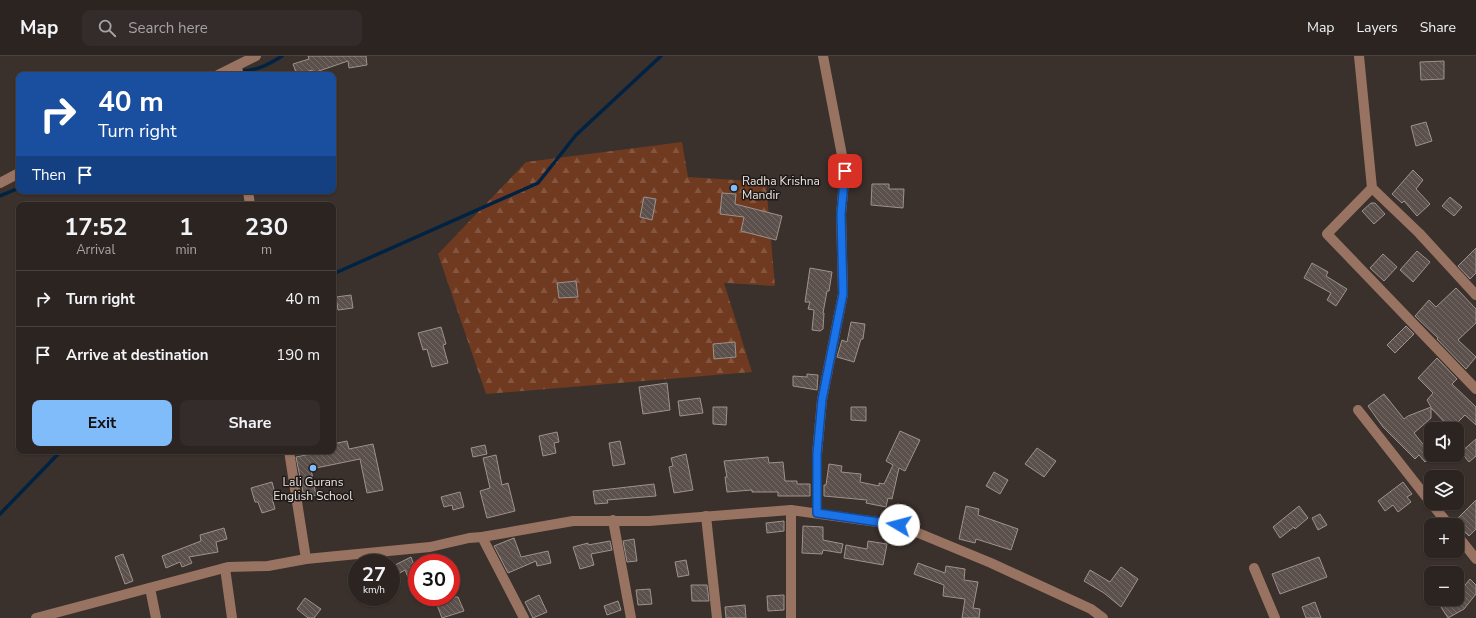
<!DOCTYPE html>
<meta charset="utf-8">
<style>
body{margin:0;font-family:"Nunito Sans",sans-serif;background:#342c2a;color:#f1f3f6;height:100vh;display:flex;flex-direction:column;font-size:15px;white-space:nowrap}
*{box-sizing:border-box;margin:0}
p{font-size:13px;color:#a6a4a5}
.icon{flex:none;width:22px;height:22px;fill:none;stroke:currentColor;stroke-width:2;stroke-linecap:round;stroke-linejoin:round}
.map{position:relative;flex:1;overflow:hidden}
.drawer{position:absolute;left:16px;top:146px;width:320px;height:252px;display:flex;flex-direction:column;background:#2c2421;border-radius:8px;box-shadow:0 1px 3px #0004,0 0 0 1px #48413f}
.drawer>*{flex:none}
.banner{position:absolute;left:16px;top:16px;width:320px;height:122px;border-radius:8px;box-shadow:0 1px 3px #0004,0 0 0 1px #48413f;background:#1a4fa0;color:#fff;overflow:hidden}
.tools{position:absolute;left:1424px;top:366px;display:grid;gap:8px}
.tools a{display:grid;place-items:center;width:40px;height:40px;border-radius:8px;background:#2c2421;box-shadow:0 1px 3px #0004,0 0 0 1px #48413f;font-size:20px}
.speed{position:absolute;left:348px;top:498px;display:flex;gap:8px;font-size:20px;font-weight:700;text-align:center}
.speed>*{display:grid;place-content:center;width:52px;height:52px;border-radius:50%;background:#2c2421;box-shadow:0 1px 3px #0004,0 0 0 1px #48413f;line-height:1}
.speed small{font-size:10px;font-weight:400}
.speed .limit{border:6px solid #d22;background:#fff;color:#111}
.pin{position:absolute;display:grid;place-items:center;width:34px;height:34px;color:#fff;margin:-17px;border-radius:8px;box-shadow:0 2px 6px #0006}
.me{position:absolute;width:44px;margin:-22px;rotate:278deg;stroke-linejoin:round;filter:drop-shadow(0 0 3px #0008)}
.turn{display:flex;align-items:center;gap:14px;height:84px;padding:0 16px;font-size:18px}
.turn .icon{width:52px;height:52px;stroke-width:2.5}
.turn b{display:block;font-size:28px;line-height:34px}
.then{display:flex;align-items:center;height:38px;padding:0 16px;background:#0003;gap:8px;font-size:15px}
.eta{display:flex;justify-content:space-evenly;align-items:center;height:68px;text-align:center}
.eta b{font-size:24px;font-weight:700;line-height:28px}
.button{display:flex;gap:8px;margin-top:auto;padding:8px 16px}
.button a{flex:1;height:46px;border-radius:8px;background:#81bcfa;color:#111;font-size:16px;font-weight:700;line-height:46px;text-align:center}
.button a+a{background:#342c2a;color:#f1f3f6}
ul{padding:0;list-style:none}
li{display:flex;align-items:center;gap:12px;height:56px;padding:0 16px;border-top:1px solid #48413f}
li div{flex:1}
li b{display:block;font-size:15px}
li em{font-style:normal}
header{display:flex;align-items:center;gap:24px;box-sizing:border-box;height:56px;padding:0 20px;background:#2c2421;border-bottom:1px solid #48413f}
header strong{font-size:19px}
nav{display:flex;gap:22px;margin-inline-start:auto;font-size:14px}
.search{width:280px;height:36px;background:#342c2a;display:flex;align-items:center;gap:10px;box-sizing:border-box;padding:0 14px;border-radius:8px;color:#a6a4a5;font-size:15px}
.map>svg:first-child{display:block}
</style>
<header>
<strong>Map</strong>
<div class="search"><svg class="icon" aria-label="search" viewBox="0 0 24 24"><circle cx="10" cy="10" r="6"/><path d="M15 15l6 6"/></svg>Search here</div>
<nav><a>Map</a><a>Layers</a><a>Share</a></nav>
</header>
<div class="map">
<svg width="1476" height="562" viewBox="0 0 1476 562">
<defs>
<pattern id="forest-firs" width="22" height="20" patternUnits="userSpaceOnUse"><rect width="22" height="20" fill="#6f3a1f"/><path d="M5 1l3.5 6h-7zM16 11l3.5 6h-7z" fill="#84563f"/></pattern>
<pattern id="building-back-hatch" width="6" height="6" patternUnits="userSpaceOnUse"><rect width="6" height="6" fill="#5b504b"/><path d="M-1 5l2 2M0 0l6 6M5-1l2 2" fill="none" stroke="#736965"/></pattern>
</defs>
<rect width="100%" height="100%" fill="#3a302c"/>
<polygon fill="url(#forest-firs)" points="682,86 688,121 766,126 775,230 724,227 752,316 486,338 438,198 526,106"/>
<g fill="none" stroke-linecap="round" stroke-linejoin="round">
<g stroke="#002343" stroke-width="3.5">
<path d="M239,15C256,15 268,9 282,0"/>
<polyline points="0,140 19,132"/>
<polyline points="333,218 538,127 576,79 661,0"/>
<polyline points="0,458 61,395"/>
</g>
</g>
<g fill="url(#building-back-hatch)" stroke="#9e928c">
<polygon points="308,0 366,0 367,9 349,12 348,5 313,17 312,14 297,19 293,8 309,3"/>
<polygon points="1444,5 1444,23 1421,24 1420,6"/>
<polygon points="1426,66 1432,85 1416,90 1411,70"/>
<polygon points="1413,114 1423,124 1416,133 1430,148 1417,160 1404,145 1402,147 1392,138"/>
<polygon points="872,128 889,128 889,133 904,133 903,152 871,149"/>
<polygon points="722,137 736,138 735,148 782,160 776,184 741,175 744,161 720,158"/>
<polygon points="644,141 656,143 652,164 640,161"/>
<polygon points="1450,141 1462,151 1454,160 1442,150"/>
<polygon points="1371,147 1375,147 1385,158 1374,168 1362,155"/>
<polygon points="1476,192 1476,217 1470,223 1458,210"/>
<polygon points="1417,195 1430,206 1413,226 1400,214"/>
<polygon points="1383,198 1397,211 1384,225 1370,212"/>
<polygon points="1312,207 1328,216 1326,220 1347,233 1336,250 1327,244 1331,237 1304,222"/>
<polygon points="810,212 832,216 829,235 827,235 823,257 824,257 823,273 820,275 812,274 814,254 808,253 810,246 805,246"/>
<polygon points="576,225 578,241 559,242 557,227"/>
<polygon points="1456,232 1476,253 1476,267 1458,284 1476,301 1466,313 1437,283 1438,282 1415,260 1429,244 1436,251"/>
<polygon points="351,239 353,252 338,254 336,241"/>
<polygon points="851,266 865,268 863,283 861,283 854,306 837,301 842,284 847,286"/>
<polygon points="1406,270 1414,278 1395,297 1387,289"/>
<polygon points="441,271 446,288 443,289 448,307 432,311 427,293 423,294 418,277"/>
<polygon points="735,286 736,301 714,303 713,288"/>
<polygon points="1437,302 1457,323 1452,328 1476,351 1476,369 1465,359 1451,373 1431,352 1431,362 1414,377 1426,392 1431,388 1431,401 1425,406 1419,399 1415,403 1383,371 1368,350 1384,338 1404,363 1408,360 1431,351 1427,344 1433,337 1418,322"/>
<polygon points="807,318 818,319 817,334 793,330 793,320 807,321"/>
<polygon points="667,327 670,354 643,358 639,331"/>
<polygon points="700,342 703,357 680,360 678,345"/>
<polygon points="713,351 727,351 726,369 713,368"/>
<polygon points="851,351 866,351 866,365 851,364"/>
<polygon points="900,375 920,384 905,415 899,412 892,443 888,442 886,451 866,447 867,444 824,440 824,429 826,429 829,408 842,410 841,416 861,418 860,426 879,430 879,427 884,428 893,409 886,405"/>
<polygon points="557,376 559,386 554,387 556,397 543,400 539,380"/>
<polygon points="1476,383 1476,400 1469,406 1461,396"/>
<polygon points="347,385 349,393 373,388 383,434 367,437 360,403 311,413 316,439 304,441 296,401 311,398 311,395 333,395 333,388"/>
<polygon points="620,385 625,408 613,410 609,387"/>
<polygon points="485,389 487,398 473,401 471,392"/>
<polygon points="1037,392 1056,405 1044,421 1025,408"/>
<polygon points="686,398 693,434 674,437 669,411 673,410 671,402"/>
<polygon points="496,399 502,429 508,427 515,455 487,462 480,435 490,432 483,402"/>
<polygon points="768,401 769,407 783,406 785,425 797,425 797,428 810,428 810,440 778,440 778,436 752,436 752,434 727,436 725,421 727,421 724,405"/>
<polygon points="994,416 1008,424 1000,438 986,430"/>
<polygon points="272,426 276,441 272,442 275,453 262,457 258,446 255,446 251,432"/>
<polygon points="1403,426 1412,438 1407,441 1411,446 1398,456 1393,449 1385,455 1378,445"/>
<polygon points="654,428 656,440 607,444 608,447 595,448 593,435"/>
<polygon points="460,436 464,451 453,454 452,449 444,451 441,441"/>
<polygon points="1476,444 1476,473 1469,480 1454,466"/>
<polygon points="966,450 979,453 978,459 1018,473 1011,494 976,483 975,487 959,483"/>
<polygon points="1299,450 1308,462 1295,473 1294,471 1280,482 1273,471"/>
<polygon points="1320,458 1327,469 1318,474 1312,462"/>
<polygon points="784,465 784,475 767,477 766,467"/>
<polygon points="803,470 823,471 823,484 843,488 841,497 823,494 822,498 802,497"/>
<polygon points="224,472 227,483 216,486 218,496 189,501 192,507 182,511 180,506 166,512 162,500 201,485 200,479"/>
<polygon points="514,482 521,501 548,495 551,507 537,510 536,505 508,517 494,490"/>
<polygon points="634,483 637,505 627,506 623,485"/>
<polygon points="610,485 612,494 591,498 594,509 580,513 573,491 588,487 588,489"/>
<polygon points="868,485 887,488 883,509 844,502 846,489 867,493"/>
<polygon points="123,498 133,525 125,528 115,501"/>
<polygon points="411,501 417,517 408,521 405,514 391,522 391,511"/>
<polygon points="1319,501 1327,521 1280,538 1272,518"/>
<polygon points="686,504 689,519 678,521 675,506"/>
<polygon points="918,507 945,517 946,510 965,513 964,524 978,526 973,552 980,553 979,562 962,562 965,543 943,540 944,529 914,518"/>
<polygon points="1121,511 1138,523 1121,551 1104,537 1084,525 1090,514 1110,526"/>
<polygon points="1470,523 1476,529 1476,538 1464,553 1448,562 1441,551 1454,543 1457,543 1457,539"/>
<polygon points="691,529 707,529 709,545 692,545"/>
<polygon points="650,533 652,548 638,549 636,534"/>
<polygon points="539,539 547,556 533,562 525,546"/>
<polygon points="784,539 784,554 768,555 767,540"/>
<polygon points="434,541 458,541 464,555 442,562"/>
<polygon points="305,542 321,553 314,562 308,562 297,553"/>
<polygon points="618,545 621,554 607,559 604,550"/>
<polygon points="1315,546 1321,562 1306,562 1302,551"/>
<polygon points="745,549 746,562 726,562 725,551"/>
</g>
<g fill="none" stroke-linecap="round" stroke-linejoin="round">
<g stroke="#997361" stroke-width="10">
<polyline points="1359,0 1372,132 1419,177 1476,239"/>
<polyline points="233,12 238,15 238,19"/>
<polyline points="218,19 256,0"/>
<polyline points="0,127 19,117"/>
<polyline points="1372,132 1327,178 1476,333"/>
<polyline points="248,135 250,149"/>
<polyline points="1358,354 1431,447"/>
<polyline points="289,395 306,503"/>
<polyline points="1431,447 1449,469"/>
<polyline points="791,454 791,562"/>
<polyline points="817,457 817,398 822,344 843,238 841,158 845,115 823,0"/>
<polyline points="706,460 717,562"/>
<polyline points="613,464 631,562"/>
<polyline points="1457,479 1476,503"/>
<polyline points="482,481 524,562"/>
<polyline points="225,512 232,562"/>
<polyline points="1254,512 1275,562"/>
<polyline points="150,532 156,562"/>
<polyline points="36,562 228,511 268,510 306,503 430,491 469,482 482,481 573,465 649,465 791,454 899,469 991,507 1091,553 1103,562"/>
</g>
</g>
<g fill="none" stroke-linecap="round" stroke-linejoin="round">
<defs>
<polyline id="route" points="845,115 841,158 843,238 822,344 817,398 817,457 899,469"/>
</defs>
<use href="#route" stroke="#114b97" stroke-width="10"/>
<use href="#route" stroke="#1a73e8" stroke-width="7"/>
</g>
<g fill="#81bcfa" stroke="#1e1917" stroke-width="1.5">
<circle cx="734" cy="132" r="4"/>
<circle cx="313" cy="412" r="4"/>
</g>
<g text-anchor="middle" stroke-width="3" stroke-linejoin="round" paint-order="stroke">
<g font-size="12" fill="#eae3e0" stroke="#1e1917" text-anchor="start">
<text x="742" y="129">Radha Krishna<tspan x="742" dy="14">Mandir</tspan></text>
<text x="313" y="430" text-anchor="middle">Lali Gurans<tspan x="313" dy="14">English School</tspan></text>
</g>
</g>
</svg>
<div class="tools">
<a><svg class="icon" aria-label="sound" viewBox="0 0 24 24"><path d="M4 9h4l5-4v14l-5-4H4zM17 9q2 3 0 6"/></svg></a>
<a><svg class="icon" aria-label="layers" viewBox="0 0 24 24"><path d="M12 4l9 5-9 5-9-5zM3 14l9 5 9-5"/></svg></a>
<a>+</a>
<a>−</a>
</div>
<div class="speed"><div>27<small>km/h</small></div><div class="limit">30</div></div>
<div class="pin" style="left:845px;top:115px;background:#d93025"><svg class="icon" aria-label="arrive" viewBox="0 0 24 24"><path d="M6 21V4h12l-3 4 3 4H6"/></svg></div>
<svg class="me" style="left:899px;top:469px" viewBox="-20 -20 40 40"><circle r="19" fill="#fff"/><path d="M0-13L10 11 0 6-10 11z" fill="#1a73e8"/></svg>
<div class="banner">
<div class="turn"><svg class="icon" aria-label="right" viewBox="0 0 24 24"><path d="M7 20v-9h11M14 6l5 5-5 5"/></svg><div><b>40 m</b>Turn right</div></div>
<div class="then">Then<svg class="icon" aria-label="arrive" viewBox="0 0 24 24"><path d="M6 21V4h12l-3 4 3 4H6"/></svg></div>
</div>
<section class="drawer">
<div class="eta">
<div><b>17:52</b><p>Arrival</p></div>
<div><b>1</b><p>min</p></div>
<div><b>230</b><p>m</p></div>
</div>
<ul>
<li><svg class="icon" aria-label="right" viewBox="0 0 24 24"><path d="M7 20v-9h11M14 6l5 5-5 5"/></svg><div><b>Turn right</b></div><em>40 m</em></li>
<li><svg class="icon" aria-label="arrive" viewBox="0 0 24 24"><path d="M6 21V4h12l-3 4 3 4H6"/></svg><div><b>Arrive at destination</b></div><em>190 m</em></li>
</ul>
<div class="button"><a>Exit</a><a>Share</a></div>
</section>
</div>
